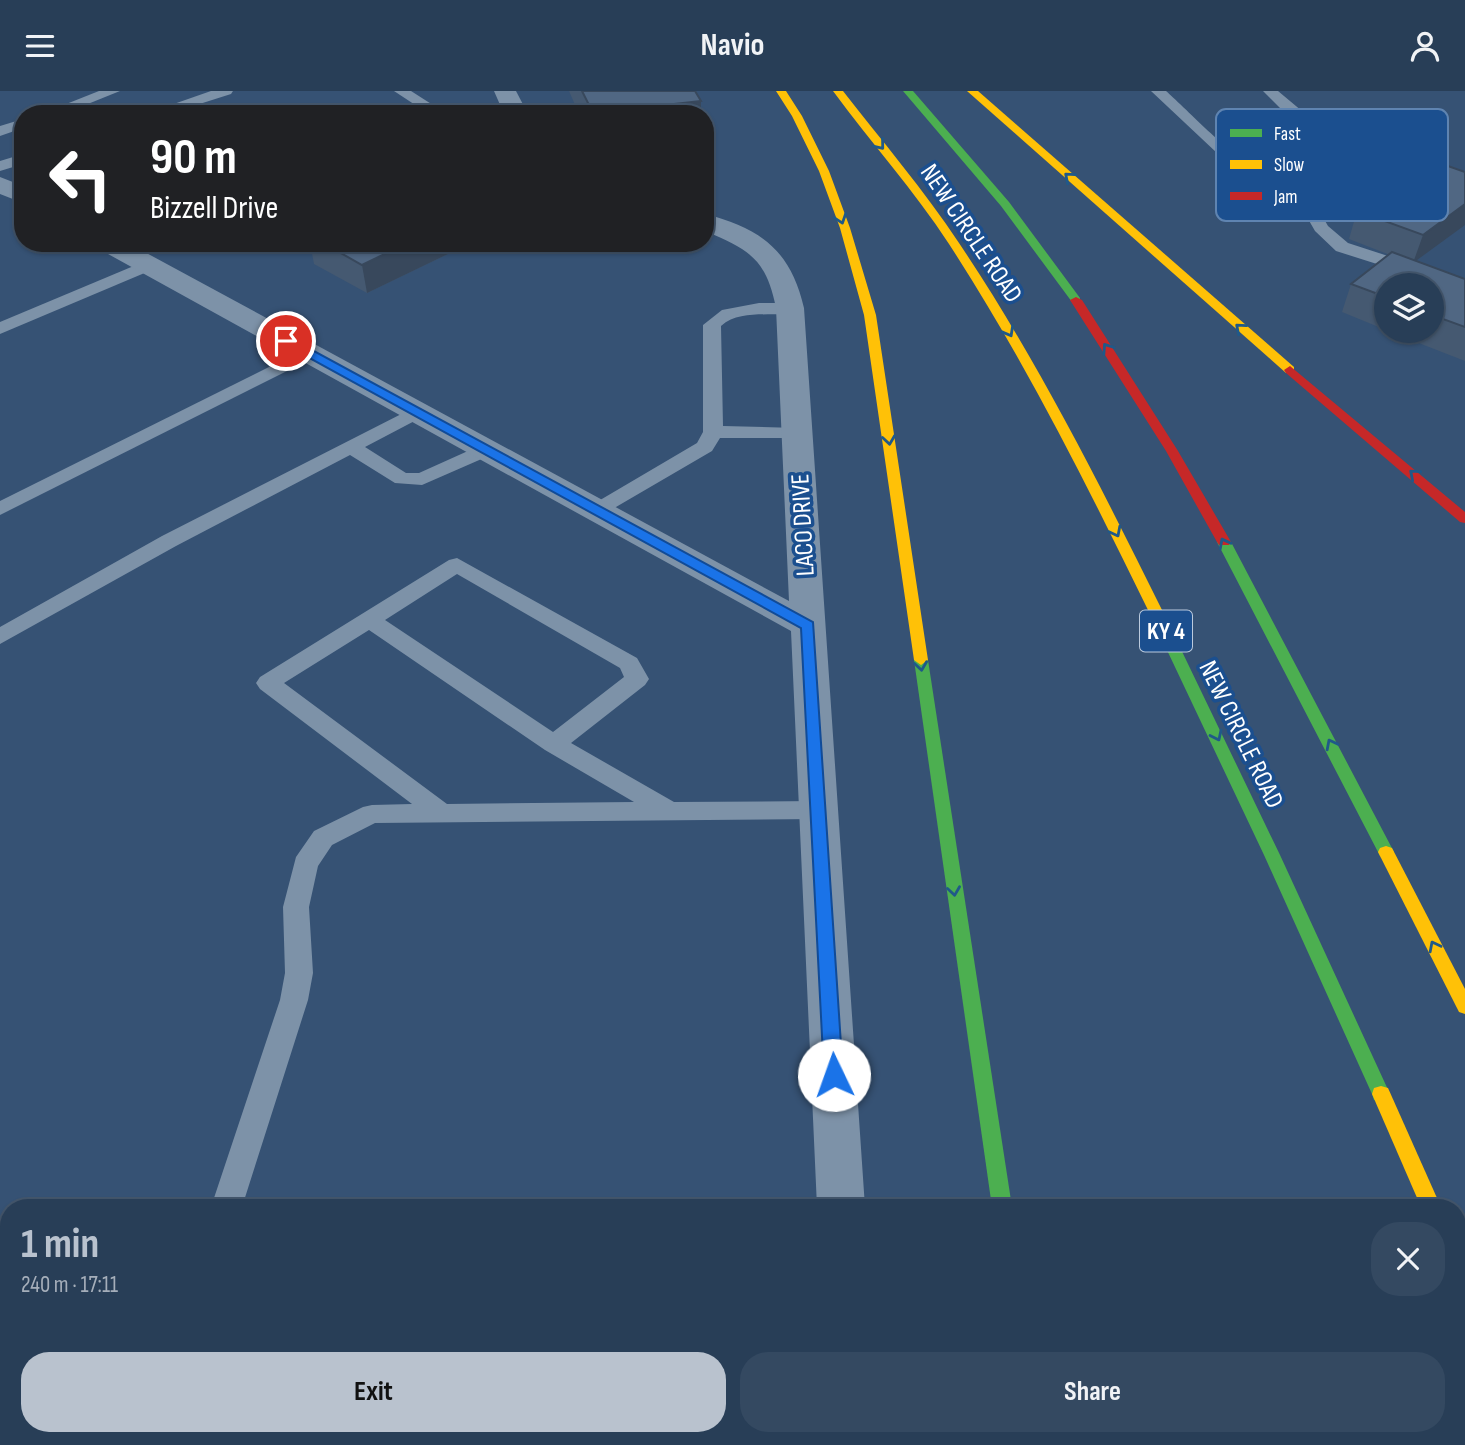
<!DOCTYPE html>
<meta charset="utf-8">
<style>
body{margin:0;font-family:"Sofia Sans Condensed",sans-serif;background:#344961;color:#f1f3f6;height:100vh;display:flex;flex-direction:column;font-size:26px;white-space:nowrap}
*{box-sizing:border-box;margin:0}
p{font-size:23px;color:#a5aeba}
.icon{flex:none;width:38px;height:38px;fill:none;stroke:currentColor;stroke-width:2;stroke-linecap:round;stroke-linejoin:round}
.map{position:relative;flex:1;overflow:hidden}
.panel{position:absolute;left:0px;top:1108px;width:1466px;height:247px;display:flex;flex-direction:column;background:#283e57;border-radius:28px 28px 0 0;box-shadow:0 2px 5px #0004,0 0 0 2px #44576d}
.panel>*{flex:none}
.hud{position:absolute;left:14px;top:14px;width:700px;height:147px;border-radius:28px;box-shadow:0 2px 5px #0004,0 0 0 2px #44576d;background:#202124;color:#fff;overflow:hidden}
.controls{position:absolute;left:1374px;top:182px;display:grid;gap:14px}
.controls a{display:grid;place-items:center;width:70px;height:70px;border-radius:50%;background:#283e57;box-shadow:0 2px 5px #0004,0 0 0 2px #44576d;font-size:35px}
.pin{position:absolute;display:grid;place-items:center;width:60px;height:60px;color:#fff;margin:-30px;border:4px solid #fff;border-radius:50%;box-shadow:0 2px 7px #0007}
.me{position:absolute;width:77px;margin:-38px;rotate:357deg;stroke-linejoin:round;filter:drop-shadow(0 0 5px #0008)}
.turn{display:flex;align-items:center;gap:24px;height:147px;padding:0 21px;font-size:32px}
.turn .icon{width:91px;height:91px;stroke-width:2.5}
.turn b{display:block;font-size:49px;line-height:60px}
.round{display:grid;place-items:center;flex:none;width:74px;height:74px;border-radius:28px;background:#344961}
.headline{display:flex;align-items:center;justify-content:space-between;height:119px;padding:0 21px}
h1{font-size:42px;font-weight:700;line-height:52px;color:#b9c2ce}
.cta{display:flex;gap:14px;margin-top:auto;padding:14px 21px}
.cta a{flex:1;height:80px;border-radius:28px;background:#b9c2ce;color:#111;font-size:28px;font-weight:700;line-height:80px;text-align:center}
.cta a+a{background:#344961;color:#f1f3f6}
header{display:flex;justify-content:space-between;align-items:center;height:91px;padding:0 21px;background:#283e57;font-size:32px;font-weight:700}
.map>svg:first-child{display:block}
</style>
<header><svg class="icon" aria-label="menu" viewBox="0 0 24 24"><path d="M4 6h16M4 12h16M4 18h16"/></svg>Navio<svg class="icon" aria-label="person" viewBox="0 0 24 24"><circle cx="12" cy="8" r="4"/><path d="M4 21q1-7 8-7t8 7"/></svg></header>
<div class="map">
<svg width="1465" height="1354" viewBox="0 0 1465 1354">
<rect width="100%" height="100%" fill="#365274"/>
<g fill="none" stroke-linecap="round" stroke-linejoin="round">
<g fill="#7d92a8" fill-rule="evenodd">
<polygon points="99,0 120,0 63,23 41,23"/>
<polygon points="211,0 233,0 231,3 168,23 145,23"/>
<polygon points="394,0 411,0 447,23 429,23"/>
<path d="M1151,0H1166C1181,13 1235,68 1248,72C1279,82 1310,75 1340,68L1290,27L1263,0H1278L1357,66L1405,73L1465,88V98L1405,83L1352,75L1300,86L1328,135L1348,152L1465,190V201L1336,160L1315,140L1284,86H1267L1234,78Z"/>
<polygon points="23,28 23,37 0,45 0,35"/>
<polygon points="23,63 23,73 0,80 0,70"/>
<polygon points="148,169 154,170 157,174 154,178 0,243 0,231"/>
<path d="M759,212H790L799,217C785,231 745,214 721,235L723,335L797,337L804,339L807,343L804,347H720L712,360L604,423H590L587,419L590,415L697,352L703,341V234L722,219Z"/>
<polygon points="309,256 315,258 318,262 315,266 0,424 0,410"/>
<polygon points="417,315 427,321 424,325 365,356 406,382 419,382 479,355 493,355 496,359 493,363 422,394 395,392 350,364 176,455 0,553 0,536 162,445"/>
<path d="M457,467L637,567L649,588L645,594L571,652L674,711L818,710L827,712L831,719L827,726L818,728L375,732L332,754L318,775L309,816L313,882L308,909L242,1116H211L280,909L285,882L283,816L296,766L314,740L363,716L372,714L412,713L260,598L256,592L260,586L449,469ZM457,483L620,577L624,586L553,641L385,529ZM369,539L545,659L634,711L447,713L284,592Z"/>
<polygon points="353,1346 387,1346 386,1354 352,1354"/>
</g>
<g fill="#7d92a8" fill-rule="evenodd">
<polygon points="494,0 516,0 528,23 504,23"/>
<polygon points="0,86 23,95 23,112 0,103"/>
<path d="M705,123C761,137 791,160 804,217L865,1116H817L791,540L99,158L95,152H128L789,510L776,217C766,168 750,159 705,140Z"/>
<polygon points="827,1346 881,1346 882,1354 828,1354"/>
</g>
<g fill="#4caf50" fill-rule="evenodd">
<polygon points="903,0 913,0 1009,111 1080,207 1080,211 1072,211 1001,115"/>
<polygon points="1224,447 1231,451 1394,761 1392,765 1380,765 1378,761 1217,451"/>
<polygon points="1155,514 1162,519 1280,764 1390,1003 1388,1009 1381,1011 1374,1009 1372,1003 1264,764 1148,519"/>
<polygon points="921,564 928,569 1012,1116 992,1116 914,569"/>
<polygon points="1458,1169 1465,1172 1465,1205 1458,1202"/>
</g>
<g fill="#ffc107" fill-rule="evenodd">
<polygon points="776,0 786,0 802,25 829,80 850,137 876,224 928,569 921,574 914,569 864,224 840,137 819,80 792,25"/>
<path d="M833,0H843C882,50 924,99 959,152C1037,268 1100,394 1162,519L1160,522H1150L1148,519C1087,394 1025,270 949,153C914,99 871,52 833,0Z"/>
<polygon points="967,0 978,0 1294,276 1294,282 1286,282"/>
<polygon points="1386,755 1392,757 1465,898 1465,923 1459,921 1378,761 1380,757"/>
<polygon points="1381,995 1388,997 1441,1116 1421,1116 1372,1003 1374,997"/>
</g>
<g fill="#c62828" fill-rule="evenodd">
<polygon points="1076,206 1082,209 1178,360 1231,451 1229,454 1219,454 1217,451 1166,360 1070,209"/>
<polygon points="1290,275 1465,421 1465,432 1460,431 1286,282 1284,279"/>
<polygon points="1025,1346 1047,1346 1048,1354 1026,1354"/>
</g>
</g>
<g fill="#455971">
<polygon points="569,0 695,0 701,10 701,23 579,23"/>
<polygon points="1465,81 1416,170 1465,188 1465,270 1388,240 1432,240 1432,194 1386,194 1386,239 1342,221 1351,193 1390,164 1349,148 1357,120"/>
<polygon points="310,152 448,152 450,162 367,202 314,173"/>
</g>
<g fill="#38485c">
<polygon points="701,10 701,23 593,23 593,22"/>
<polygon points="1465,113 1465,134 1413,172 1423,144"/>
<polygon points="407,152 448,152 450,162 367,202 362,174"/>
</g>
<g fill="#506783" stroke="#38485c" stroke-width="2">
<polygon points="582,0 695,0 701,10 593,22"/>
<polygon points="1431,69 1465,81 1465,113 1423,144 1357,120"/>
<polygon points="323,152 407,152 362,174"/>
<polygon points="1392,161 1465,188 1465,236 1432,224 1432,194 1386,194 1386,206 1351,193"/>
</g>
<defs><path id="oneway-chevron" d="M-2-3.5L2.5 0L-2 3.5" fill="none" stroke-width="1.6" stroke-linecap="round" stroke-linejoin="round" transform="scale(1.75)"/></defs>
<g stroke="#205989">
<use href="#oneway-chevron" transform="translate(880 54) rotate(51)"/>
<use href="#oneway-chevron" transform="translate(1069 86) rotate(-139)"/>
<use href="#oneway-chevron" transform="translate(841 128) rotate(71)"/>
<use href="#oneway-chevron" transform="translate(1240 237) rotate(-139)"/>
<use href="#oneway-chevron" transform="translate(1009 241) rotate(61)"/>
<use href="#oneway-chevron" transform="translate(1107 257) rotate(-124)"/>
<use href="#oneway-chevron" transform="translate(889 349) rotate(82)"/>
<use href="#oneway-chevron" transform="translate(1414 383) rotate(-139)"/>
<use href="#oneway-chevron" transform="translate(1116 441) rotate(63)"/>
<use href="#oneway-chevron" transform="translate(1224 452) rotate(-118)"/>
<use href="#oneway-chevron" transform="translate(921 575) rotate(82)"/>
<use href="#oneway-chevron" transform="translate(1217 645) rotate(64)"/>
<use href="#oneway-chevron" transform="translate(1331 653) rotate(-117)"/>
<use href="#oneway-chevron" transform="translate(954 800) rotate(82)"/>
<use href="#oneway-chevron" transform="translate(1434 855) rotate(-117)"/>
</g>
<polygon fill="#1a73e8" stroke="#114b97" stroke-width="2" points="282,247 290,247 813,531 843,984 840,990 834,992 827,990 824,984 801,537 282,252"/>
<g text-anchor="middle" stroke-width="7" stroke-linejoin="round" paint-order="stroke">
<rect fill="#1b4f8f" stroke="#bbcadd" stroke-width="2" x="1140" y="519.5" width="52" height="41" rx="5"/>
<g font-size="24" font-weight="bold" fill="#fff">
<text x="1166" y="548">KY 4</text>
</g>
<g font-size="26" fill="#fff" stroke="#1b4f8f">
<text transform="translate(972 142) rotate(56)" y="9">NEW CIRCLE ROAD</text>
<text transform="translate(802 434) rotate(-93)" y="9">LACO DRIVE</text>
<text transform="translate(1242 643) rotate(64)" y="9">NEW CIRCLE ROAD</text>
</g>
</g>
<rect x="1216" y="18" width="232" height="112" rx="10" fill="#1b4f8f" stroke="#5f84b1" stroke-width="2"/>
<rect x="1230" y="38" width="32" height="8" fill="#4caf50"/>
<rect x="1230" y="69" width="32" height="9" fill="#ffc107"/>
<rect x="1230" y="101" width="32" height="8" fill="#c62828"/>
<g font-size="19" fill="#fff">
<text x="1274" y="49">Fast</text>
<text x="1274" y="80">Slow</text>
<text x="1274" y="112">Jam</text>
</g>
</svg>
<div class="controls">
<a><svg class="icon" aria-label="layers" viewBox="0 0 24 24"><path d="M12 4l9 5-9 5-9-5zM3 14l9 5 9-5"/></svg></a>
</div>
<div class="pin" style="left:286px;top:250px;background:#d93025"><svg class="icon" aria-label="arrive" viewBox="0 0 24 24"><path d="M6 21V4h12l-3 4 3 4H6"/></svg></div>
<svg class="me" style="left:834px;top:984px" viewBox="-20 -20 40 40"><circle r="19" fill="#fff"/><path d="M0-13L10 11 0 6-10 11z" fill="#1a73e8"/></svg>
<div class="hud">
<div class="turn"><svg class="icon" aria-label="left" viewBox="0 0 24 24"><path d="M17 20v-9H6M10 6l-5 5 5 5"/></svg><div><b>90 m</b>Bizzell Drive</div></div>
</div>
<section class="panel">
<div class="headline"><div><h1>1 min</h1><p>240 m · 17:11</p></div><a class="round"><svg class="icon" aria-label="close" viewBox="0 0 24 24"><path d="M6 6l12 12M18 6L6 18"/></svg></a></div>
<div class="cta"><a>Exit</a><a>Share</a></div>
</section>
</div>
